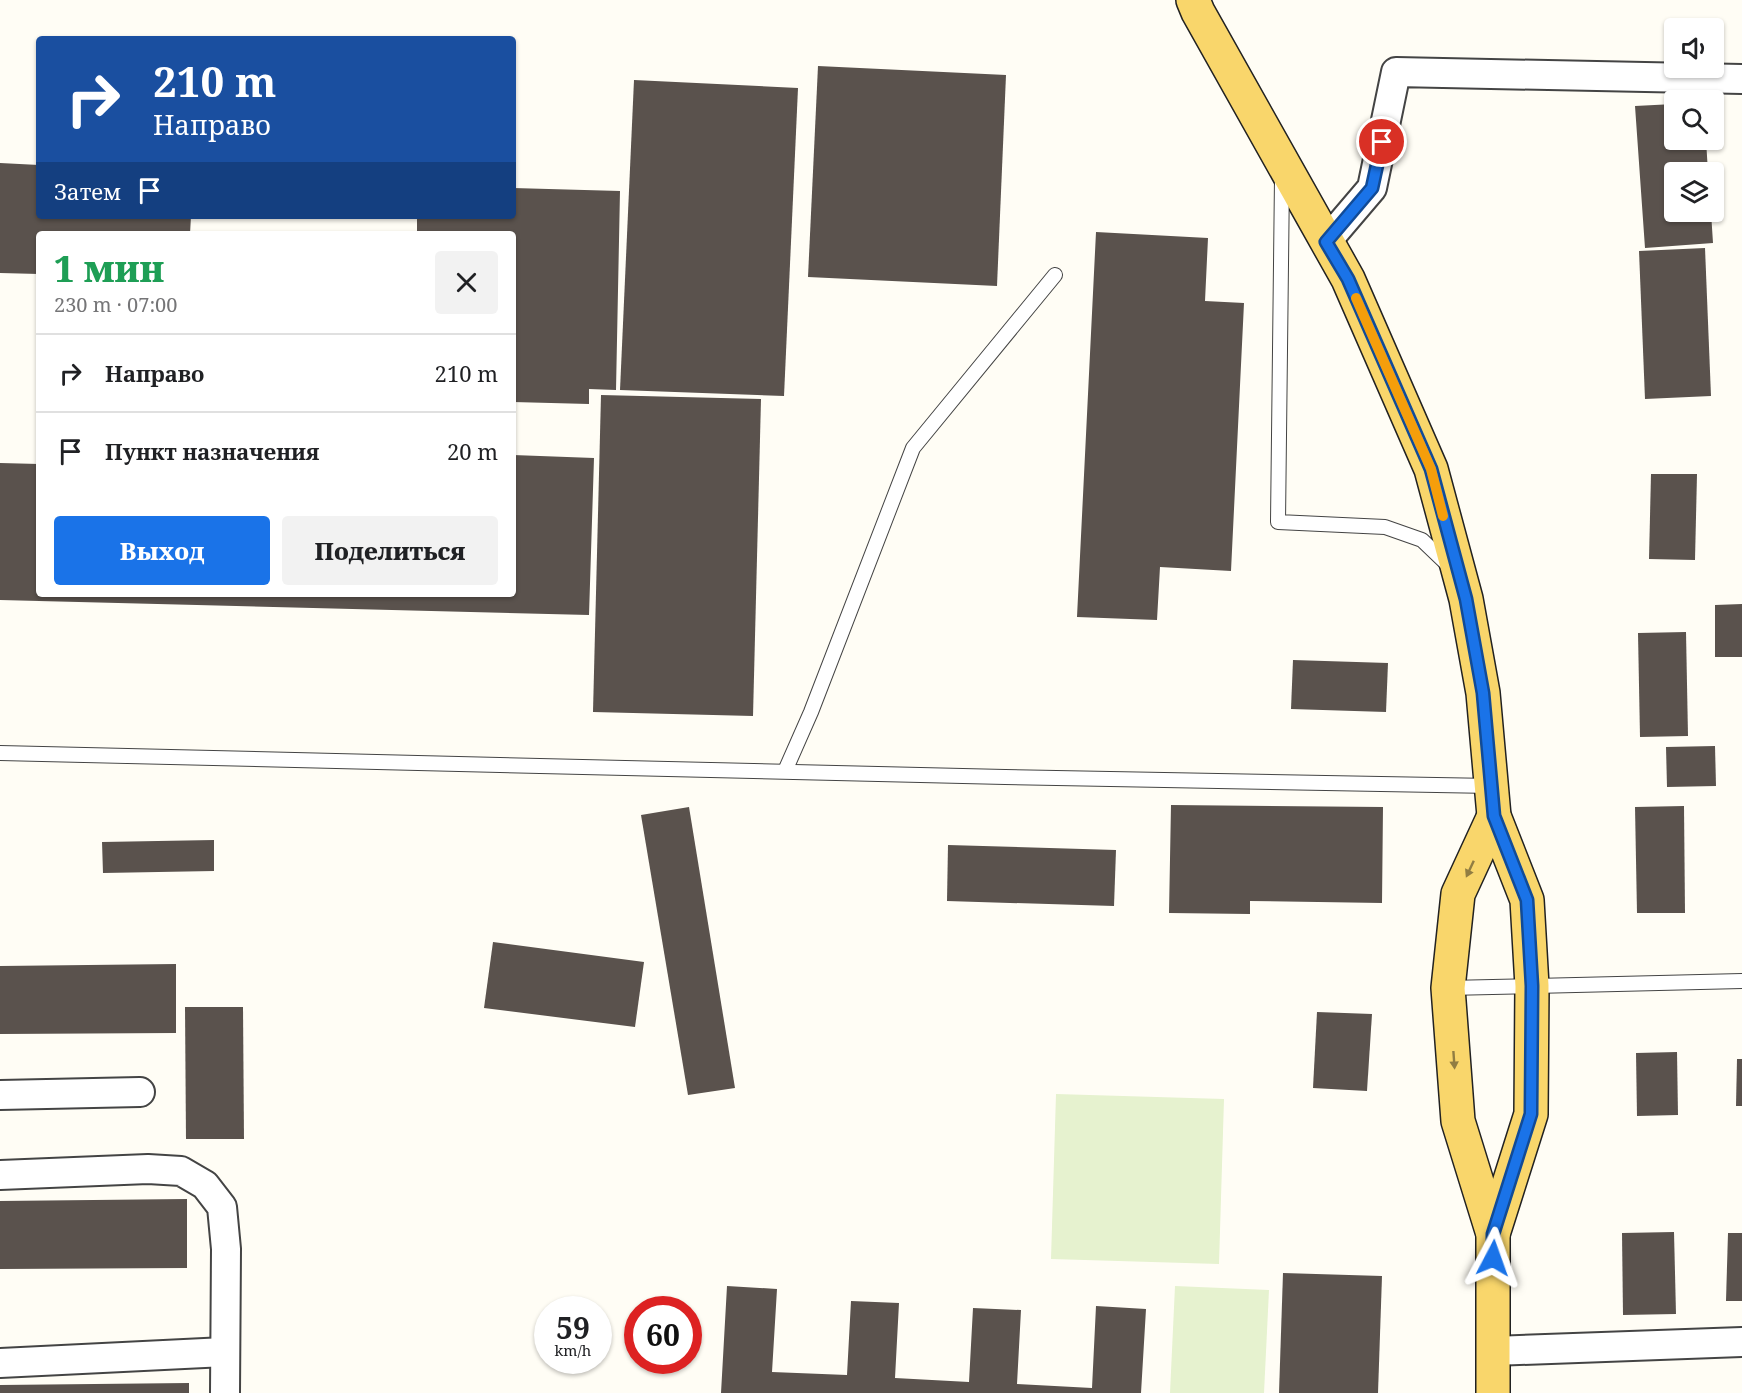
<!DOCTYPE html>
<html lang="ru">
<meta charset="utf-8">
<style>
body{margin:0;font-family:"Noto Serif",serif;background:#f2f2f2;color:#202124;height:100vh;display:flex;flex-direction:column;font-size:22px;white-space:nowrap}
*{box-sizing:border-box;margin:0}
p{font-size:20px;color:#757577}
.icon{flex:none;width:33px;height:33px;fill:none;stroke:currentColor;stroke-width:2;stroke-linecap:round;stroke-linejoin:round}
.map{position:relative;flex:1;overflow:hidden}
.panel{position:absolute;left:36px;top:231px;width:480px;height:366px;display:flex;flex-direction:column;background:#fff;border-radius:6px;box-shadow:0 2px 4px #0004}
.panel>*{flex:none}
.top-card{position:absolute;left:36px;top:36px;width:480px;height:183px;border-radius:6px;box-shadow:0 2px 4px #0004;background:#1a4fa0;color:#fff;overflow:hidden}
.fabs{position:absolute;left:1664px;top:18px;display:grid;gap:12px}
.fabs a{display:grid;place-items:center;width:60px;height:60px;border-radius:6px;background:#fff;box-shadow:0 2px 4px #0004;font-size:30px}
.speed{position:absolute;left:534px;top:1296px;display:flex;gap:12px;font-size:30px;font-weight:700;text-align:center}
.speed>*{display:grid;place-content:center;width:78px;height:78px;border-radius:50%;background:#fff;box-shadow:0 2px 4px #0004;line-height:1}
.speed small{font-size:15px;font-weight:400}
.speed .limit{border:9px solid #d22;background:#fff;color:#111}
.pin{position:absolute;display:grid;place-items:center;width:51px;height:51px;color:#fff;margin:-26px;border:3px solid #fff;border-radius:50%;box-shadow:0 2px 6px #0007}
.me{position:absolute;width:66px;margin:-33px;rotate:4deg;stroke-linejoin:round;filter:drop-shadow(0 0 4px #0008)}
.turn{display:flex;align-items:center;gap:21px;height:126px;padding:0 18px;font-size:27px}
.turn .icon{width:78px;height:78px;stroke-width:2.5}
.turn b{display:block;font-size:42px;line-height:51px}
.then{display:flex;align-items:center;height:57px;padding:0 18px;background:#0003;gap:12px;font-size:22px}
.round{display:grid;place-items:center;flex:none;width:63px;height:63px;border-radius:6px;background:#f2f2f2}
.head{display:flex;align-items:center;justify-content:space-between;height:102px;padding:0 18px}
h1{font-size:36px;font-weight:800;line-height:45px;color:#1e9e55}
.button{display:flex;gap:12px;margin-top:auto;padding:12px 18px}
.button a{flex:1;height:69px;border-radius:6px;background:#1a73e8;color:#fff;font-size:24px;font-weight:800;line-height:69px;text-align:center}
.button a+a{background:#f2f2f2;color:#202124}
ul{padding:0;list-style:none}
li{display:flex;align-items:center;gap:18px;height:78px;padding:0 18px;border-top:2px solid #e0e0e0}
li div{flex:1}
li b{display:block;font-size:22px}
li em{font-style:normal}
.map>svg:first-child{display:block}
</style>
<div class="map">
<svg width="1742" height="1393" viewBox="0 0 1742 1393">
<rect width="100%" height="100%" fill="#fffdf5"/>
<g fill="#e6f2cf">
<polygon points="1056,1094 1224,1099 1219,1264 1051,1259"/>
<polygon points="1175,1286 1269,1290 1264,1393 1170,1393"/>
</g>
<g fill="#5a524d">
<polygon points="818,66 1006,75 997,286 808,277"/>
<polygon points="634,80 798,88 784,396 620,390"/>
<polygon points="1674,104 1674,140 1706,140 1708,172 1674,172 1674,212 1711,212 1713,243 1645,248 1635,106"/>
<polygon points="0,163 39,165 39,216 191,216 190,234 39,234 39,274 0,273"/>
<polygon points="513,188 620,191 616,390 589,389 589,404 513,402 513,234 417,234 417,216 513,216"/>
<polygon points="1096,232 1208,238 1205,301 1244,303 1231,571 1160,567 1157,620 1077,617"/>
<polygon points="1705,248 1711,396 1645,399 1639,251"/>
<polygon points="601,395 761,399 753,716 593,712"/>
<polygon points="513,455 594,458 589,615 0,600 0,463 39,464 39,594 513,594"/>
<polygon points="1651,474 1697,474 1695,560 1649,559"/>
<polygon points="1742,604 1742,657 1715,657 1715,605"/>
<polygon points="1686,632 1688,736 1640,737 1638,633"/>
<polygon points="1293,660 1388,663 1386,712 1291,709"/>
<polygon points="1715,746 1716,786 1667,787 1666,747"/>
<polygon points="1171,805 1383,807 1382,903 1250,901 1250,914 1169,913"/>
<polygon points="1684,806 1685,913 1637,913 1635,807"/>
<polygon points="689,807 735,1088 688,1095 641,815"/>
<polygon points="214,840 214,871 103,873 102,842"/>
<polygon points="948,845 1116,850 1114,906 947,901"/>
<polygon points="493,942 644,962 635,1027 484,1008"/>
<polygon points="176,964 176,1033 0,1034 0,966"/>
<polygon points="185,1007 243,1007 244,1139 186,1139"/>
<polygon points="1317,1012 1372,1014 1367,1091 1313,1088"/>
<polygon points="1677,1052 1678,1115 1637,1116 1636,1053"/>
<polygon points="1737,1059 1742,1059 1742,1106 1736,1106"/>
<polygon points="187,1199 187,1268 0,1269 0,1201"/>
<polygon points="1674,1232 1676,1314 1623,1315 1622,1233"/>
<polygon points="1728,1233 1742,1233 1742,1301 1726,1301"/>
<polygon points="1283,1273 1382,1276 1378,1393 1279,1393"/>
<polygon points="727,1286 777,1289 772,1372 847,1375 851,1301 899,1303 895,1378 969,1382 973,1308 1021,1310 1017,1384 1092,1388 1096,1306 1146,1309 1141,1393 721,1393"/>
<polygon points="189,1383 189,1393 0,1393 0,1385"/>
</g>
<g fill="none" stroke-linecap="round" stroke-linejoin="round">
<defs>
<g id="lane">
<polyline points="1282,178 1278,522 1385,527 1422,540 1446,563 1449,568"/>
<polyline points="0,753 1005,777 1492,786"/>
<polyline points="785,771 811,712 913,448 1055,275"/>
<polyline points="1448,988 1742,981"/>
</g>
<g id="street">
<polyline points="1326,242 1372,188 1396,72 1742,79"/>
<polyline points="0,1095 140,1092"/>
<polyline points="0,1175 148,1169 181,1171 205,1185 222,1207 226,1249 225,1393"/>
<polyline points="1493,1351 1742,1342"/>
<polyline points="0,1363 225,1352"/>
</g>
<g id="primary">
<polyline points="1193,0 1198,12 1348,279 1431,469 1466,599 1483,693 1494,816 1527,900 1532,986 1531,1114 1493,1234"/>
<polyline points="1493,1393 1493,1234 1458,1121 1448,988 1458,894 1494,816"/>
</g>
</defs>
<use href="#lane" stroke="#444" stroke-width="16"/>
<use href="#street" stroke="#444" stroke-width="32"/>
<use href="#primary" stroke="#222" stroke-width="36"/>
<use href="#lane" stroke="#fff" stroke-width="14"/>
<use href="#street" stroke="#fff" stroke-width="28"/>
<use href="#primary" stroke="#f9d66b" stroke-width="33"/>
</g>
<defs><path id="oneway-solid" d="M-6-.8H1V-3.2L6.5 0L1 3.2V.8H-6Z" transform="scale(1.5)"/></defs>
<g fill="#917d42">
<use href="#oneway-solid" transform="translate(1470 869) rotate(115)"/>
<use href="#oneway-solid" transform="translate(1454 1060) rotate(86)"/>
</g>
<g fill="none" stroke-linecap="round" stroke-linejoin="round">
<defs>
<polyline id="route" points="1382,142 1372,188 1326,242 1348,279 1431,469 1466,599 1483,693 1494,816 1527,900 1532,986 1531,1114 1493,1234 1493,1258"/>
</defs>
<use href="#route" stroke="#114b97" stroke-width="15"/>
<use href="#route" stroke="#1a73e8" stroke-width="10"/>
<polyline stroke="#f59e0b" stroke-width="10" points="1356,298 1431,469 1443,516"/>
</g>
</svg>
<div class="fabs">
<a><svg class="icon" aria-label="sound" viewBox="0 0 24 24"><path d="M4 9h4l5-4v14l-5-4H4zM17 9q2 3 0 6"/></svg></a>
<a><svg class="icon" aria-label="search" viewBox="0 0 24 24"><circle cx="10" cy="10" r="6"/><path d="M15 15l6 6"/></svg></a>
<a><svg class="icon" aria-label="layers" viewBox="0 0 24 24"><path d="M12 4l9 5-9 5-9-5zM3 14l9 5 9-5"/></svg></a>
</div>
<div class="speed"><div>59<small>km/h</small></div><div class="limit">60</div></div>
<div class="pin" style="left:1382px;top:142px;background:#d93025"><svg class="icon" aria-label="arrive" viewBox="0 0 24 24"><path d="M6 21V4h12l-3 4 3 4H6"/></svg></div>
<svg class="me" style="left:1493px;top:1258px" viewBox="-20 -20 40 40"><path d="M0-17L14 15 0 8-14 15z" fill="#1a73e8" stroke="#fff" stroke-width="4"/></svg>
<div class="top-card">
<div class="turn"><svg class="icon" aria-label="right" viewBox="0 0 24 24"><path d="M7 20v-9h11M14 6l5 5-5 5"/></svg><div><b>210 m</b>Направо</div></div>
<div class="then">Затем<svg class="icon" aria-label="arrive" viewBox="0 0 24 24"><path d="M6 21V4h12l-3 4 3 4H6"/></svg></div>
</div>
<section class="panel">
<div class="head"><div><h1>1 мин</h1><p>230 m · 07:00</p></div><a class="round"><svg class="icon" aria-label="close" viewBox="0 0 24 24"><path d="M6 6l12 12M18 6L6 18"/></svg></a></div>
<ul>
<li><svg class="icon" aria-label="right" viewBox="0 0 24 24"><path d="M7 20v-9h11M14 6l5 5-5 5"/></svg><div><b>Направо</b></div><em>210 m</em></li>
<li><svg class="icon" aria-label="arrive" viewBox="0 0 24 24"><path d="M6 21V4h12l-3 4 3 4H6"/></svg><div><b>Пункт назначения</b></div><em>20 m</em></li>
</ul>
<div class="button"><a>Выход</a><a>Поделиться</a></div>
</section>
</div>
